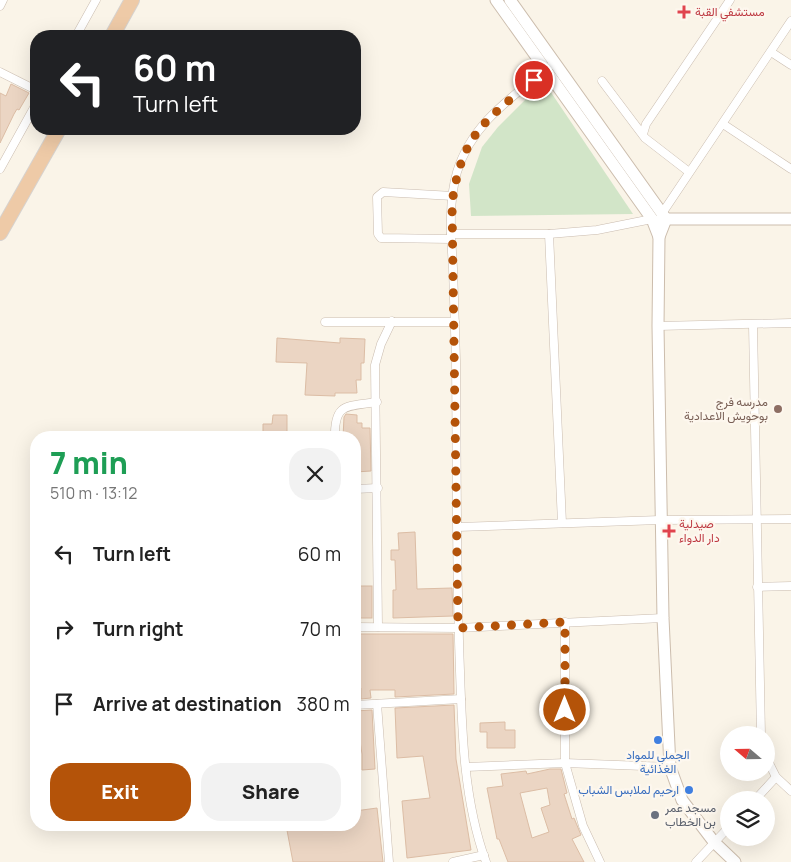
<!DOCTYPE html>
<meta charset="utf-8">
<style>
body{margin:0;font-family:Manrope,Vazirmatn,sans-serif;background:#f2f2f2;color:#222;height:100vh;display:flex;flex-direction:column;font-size:19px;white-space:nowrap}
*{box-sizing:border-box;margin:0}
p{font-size:16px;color:#767676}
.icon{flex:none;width:28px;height:28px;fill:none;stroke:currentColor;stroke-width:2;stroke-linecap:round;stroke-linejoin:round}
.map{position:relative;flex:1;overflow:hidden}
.sheet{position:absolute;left:30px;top:431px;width:331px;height:400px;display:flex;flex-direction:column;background:#fff;border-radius:20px;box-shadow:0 5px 20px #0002}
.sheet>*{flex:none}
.top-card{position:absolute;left:30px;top:30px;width:331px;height:105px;border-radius:20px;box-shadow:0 5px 20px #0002;background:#202124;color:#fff;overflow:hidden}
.needle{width:32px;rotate:290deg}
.tools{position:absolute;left:720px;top:726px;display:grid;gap:10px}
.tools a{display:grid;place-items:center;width:55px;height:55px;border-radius:50%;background:#fff;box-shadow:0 5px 20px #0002;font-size:25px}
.pin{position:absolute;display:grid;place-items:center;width:42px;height:42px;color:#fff;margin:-21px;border:2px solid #fff;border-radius:50%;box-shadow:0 1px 5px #0007}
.me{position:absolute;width:55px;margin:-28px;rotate:0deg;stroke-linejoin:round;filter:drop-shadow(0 0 4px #0008)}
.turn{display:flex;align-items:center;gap:18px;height:105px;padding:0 20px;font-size:22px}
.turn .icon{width:65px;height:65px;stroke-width:2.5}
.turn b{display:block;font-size:35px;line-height:42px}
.round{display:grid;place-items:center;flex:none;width:52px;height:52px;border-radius:20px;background:#f2f2f2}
.overview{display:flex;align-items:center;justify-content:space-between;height:85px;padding:0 20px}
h1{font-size:30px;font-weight:800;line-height:38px;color:#1e9e55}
.button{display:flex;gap:10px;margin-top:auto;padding:10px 20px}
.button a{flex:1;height:58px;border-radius:20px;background:#b45309;color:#fff;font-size:20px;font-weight:800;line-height:58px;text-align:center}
.button a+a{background:#f2f2f2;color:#222}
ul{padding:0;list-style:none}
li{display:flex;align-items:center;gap:15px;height:75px;padding:0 20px}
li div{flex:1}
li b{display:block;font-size:19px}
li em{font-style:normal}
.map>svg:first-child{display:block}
</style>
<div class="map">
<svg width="791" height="862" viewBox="0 0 791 862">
<rect width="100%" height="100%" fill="#faf4e8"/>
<polygon fill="#d2e5c8" points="546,85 633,214 471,216 469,184 482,147 498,127 526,99"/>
<g fill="#ebd5c3" stroke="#dcbda5" fill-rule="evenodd">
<polygon points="11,84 29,93 19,110 17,109 14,114 0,143 0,93 6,96"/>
<polygon points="277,338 340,343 340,338 365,339 364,363 361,363 361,380 356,380 357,393 335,393 335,396 305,395 307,363 276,362"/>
<polygon points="346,414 357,415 357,423 362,423 362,428 370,428 371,471 355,472 355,438 343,438 344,417"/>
<polygon points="273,415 287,415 287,438 263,438 263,424 272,424"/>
<polygon points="415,532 417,589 452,588 453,616 393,618 393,590 396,590 395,560 391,560 391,550 399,550 398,533"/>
<rect x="355" y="586" width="17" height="32"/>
<polygon points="355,634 453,634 454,694 395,697 395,690 370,690 371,698 361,699 361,688 355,688"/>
<polygon points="454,705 456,759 471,850 407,858 402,801 430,798 423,756 397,758 395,708"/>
<polygon points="372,710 375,769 362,770 362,754 358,728 355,729 355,711"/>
<polygon points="505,722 505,730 515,730 515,748 487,748 487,732 480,732 480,723"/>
<path d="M550,769H561L567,793L564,794L572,819L574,818L581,835L572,839L584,862H508L499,839H497L487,788L503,786L501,774L526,771L527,774ZM547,788L550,805L541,808L549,832L532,838L520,793Z"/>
<polygon points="377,808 383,862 293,862 286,825 355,825 355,811"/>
</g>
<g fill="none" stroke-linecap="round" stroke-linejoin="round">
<defs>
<g id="minor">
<polyline points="0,6 3,0"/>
<polyline points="76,36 96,0"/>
<polyline points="771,52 791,65"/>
<polyline points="0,72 36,90"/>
<polyline points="602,81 645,138 689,172"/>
<polyline points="723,124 791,169"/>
<polyline points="643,134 646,124 730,0"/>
<polyline points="0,169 36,104"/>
<polyline points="663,212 791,21"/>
<polyline points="451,234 549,234 597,230 652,219"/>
<polyline points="549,234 562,523"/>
<polyline points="451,239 381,238 378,234 377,197 383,192 453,196"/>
<polyline points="325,322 455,322"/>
<polyline points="753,325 761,735"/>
<polyline points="658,326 791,323"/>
<path d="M335,438C334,402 347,407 377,402"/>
<polyline points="355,489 378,488"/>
<polyline points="458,527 660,520 791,519"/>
<polyline points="757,587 791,586"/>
<polyline points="565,622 565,763 583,826 600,862"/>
<polyline points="355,627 458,628 663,618"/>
<polyline points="378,627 375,365 381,344 392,321"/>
<polyline points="377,704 389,862"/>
<polyline points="355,705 461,699"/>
<polyline points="766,757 776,777 791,791"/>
<polyline points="466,767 565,763 670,767"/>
<polyline points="755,800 776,777"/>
<polyline points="453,862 484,855"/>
<path d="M486,862C464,802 462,734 460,671C456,568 457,464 456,361C455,330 454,299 453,268C451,237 448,203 457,172C472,123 511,98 549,67"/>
<polyline points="696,862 729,827"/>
</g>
<g id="secondary">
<polyline points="496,0 652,219 659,237"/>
<polyline points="510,0 666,219 659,237 658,326 663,618 670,767 682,800 714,842 735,862"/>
<polyline points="661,219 791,219"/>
</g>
<g id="trunk">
<polyline points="112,36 132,0"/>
<polyline points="0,233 59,129"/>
</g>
</defs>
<use href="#minor" stroke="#cabcaf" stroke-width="9"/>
<use href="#secondary" stroke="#ccbdad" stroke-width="13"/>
<use href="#trunk" stroke="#d7d2ce" stroke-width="16"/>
<use href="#minor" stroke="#fff" stroke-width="8"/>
<use href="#secondary" stroke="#fff" stroke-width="11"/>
<use href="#trunk" stroke="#eecaa7" stroke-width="14"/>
</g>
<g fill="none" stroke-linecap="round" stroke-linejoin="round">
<path stroke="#b45309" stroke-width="9" stroke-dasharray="0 16.2" d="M534,80C483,122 462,135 452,203L458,628L565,622V710"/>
</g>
<g fill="#e0444e" stroke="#fdf7ee" stroke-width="2">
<path d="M681.5 4.5h5v5h5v5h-5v5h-5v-5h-5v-5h5z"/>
<path d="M666.5 523.5h5v5h5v5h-5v5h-5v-5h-5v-5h5z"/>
</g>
<circle fill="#8d6e63" stroke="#fdf7ee" stroke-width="2" cx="778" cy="409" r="5"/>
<g fill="#3f7fe0" stroke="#fdf7ee" stroke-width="2">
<circle cx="658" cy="740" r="5"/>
<circle cx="689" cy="790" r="5"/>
</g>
<circle fill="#6b7280" stroke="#fdf7ee" stroke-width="2" cx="655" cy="815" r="5"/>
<g text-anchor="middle" stroke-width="4.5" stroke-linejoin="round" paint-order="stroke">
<g font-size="12" fill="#be3a42" stroke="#fdf7ee" text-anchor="start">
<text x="695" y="16">مستشفي القبة</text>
<text x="679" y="528">صيدلية<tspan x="679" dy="14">دار الدواء</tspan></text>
</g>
<g font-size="12" fill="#785e54" stroke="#fdf7ee" text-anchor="end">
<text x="768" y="406">مدرسه فرج<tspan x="768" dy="14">بوحويش الاعدادية</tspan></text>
</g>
<g font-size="12" fill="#366cbe" stroke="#fdf7ee">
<text x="658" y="759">الجملي للمواد<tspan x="658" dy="14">الغذائية</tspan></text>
<text x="679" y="794" text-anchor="end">ارحيم لملابس الشباب</text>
</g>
<g font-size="12" fill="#5b616d" stroke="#fdf7ee" text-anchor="start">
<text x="665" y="812">مسجد عمر<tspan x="665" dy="14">بن الخطاب</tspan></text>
</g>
</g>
</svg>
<div class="tools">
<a><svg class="needle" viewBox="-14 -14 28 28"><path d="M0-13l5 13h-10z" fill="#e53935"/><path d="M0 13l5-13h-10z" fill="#767676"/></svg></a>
<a><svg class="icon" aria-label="layers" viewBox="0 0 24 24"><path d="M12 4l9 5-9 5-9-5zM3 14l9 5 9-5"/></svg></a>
</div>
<div class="pin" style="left:534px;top:80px;background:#d93025"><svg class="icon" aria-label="arrive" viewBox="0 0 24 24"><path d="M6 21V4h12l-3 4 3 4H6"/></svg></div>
<svg class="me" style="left:565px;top:710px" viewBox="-20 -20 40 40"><circle r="17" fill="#b45309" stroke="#fff" stroke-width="3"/><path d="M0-11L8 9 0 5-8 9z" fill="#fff"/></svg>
<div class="top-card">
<div class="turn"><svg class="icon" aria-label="left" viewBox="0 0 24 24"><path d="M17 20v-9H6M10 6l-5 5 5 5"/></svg><div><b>60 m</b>Turn left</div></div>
</div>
<section class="sheet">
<div class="overview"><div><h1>7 min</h1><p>510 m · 13:12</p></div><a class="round"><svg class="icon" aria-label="close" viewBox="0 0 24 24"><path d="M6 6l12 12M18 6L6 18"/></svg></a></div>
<ul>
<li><svg class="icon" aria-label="left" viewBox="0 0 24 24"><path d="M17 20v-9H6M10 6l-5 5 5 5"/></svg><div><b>Turn left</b></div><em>60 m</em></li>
<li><svg class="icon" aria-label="right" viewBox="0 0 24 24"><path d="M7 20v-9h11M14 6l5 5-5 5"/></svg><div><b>Turn right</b></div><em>70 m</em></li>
<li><svg class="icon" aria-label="arrive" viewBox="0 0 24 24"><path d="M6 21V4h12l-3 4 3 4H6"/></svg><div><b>Arrive at destination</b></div><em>380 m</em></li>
</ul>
<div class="button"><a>Exit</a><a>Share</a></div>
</section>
</div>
